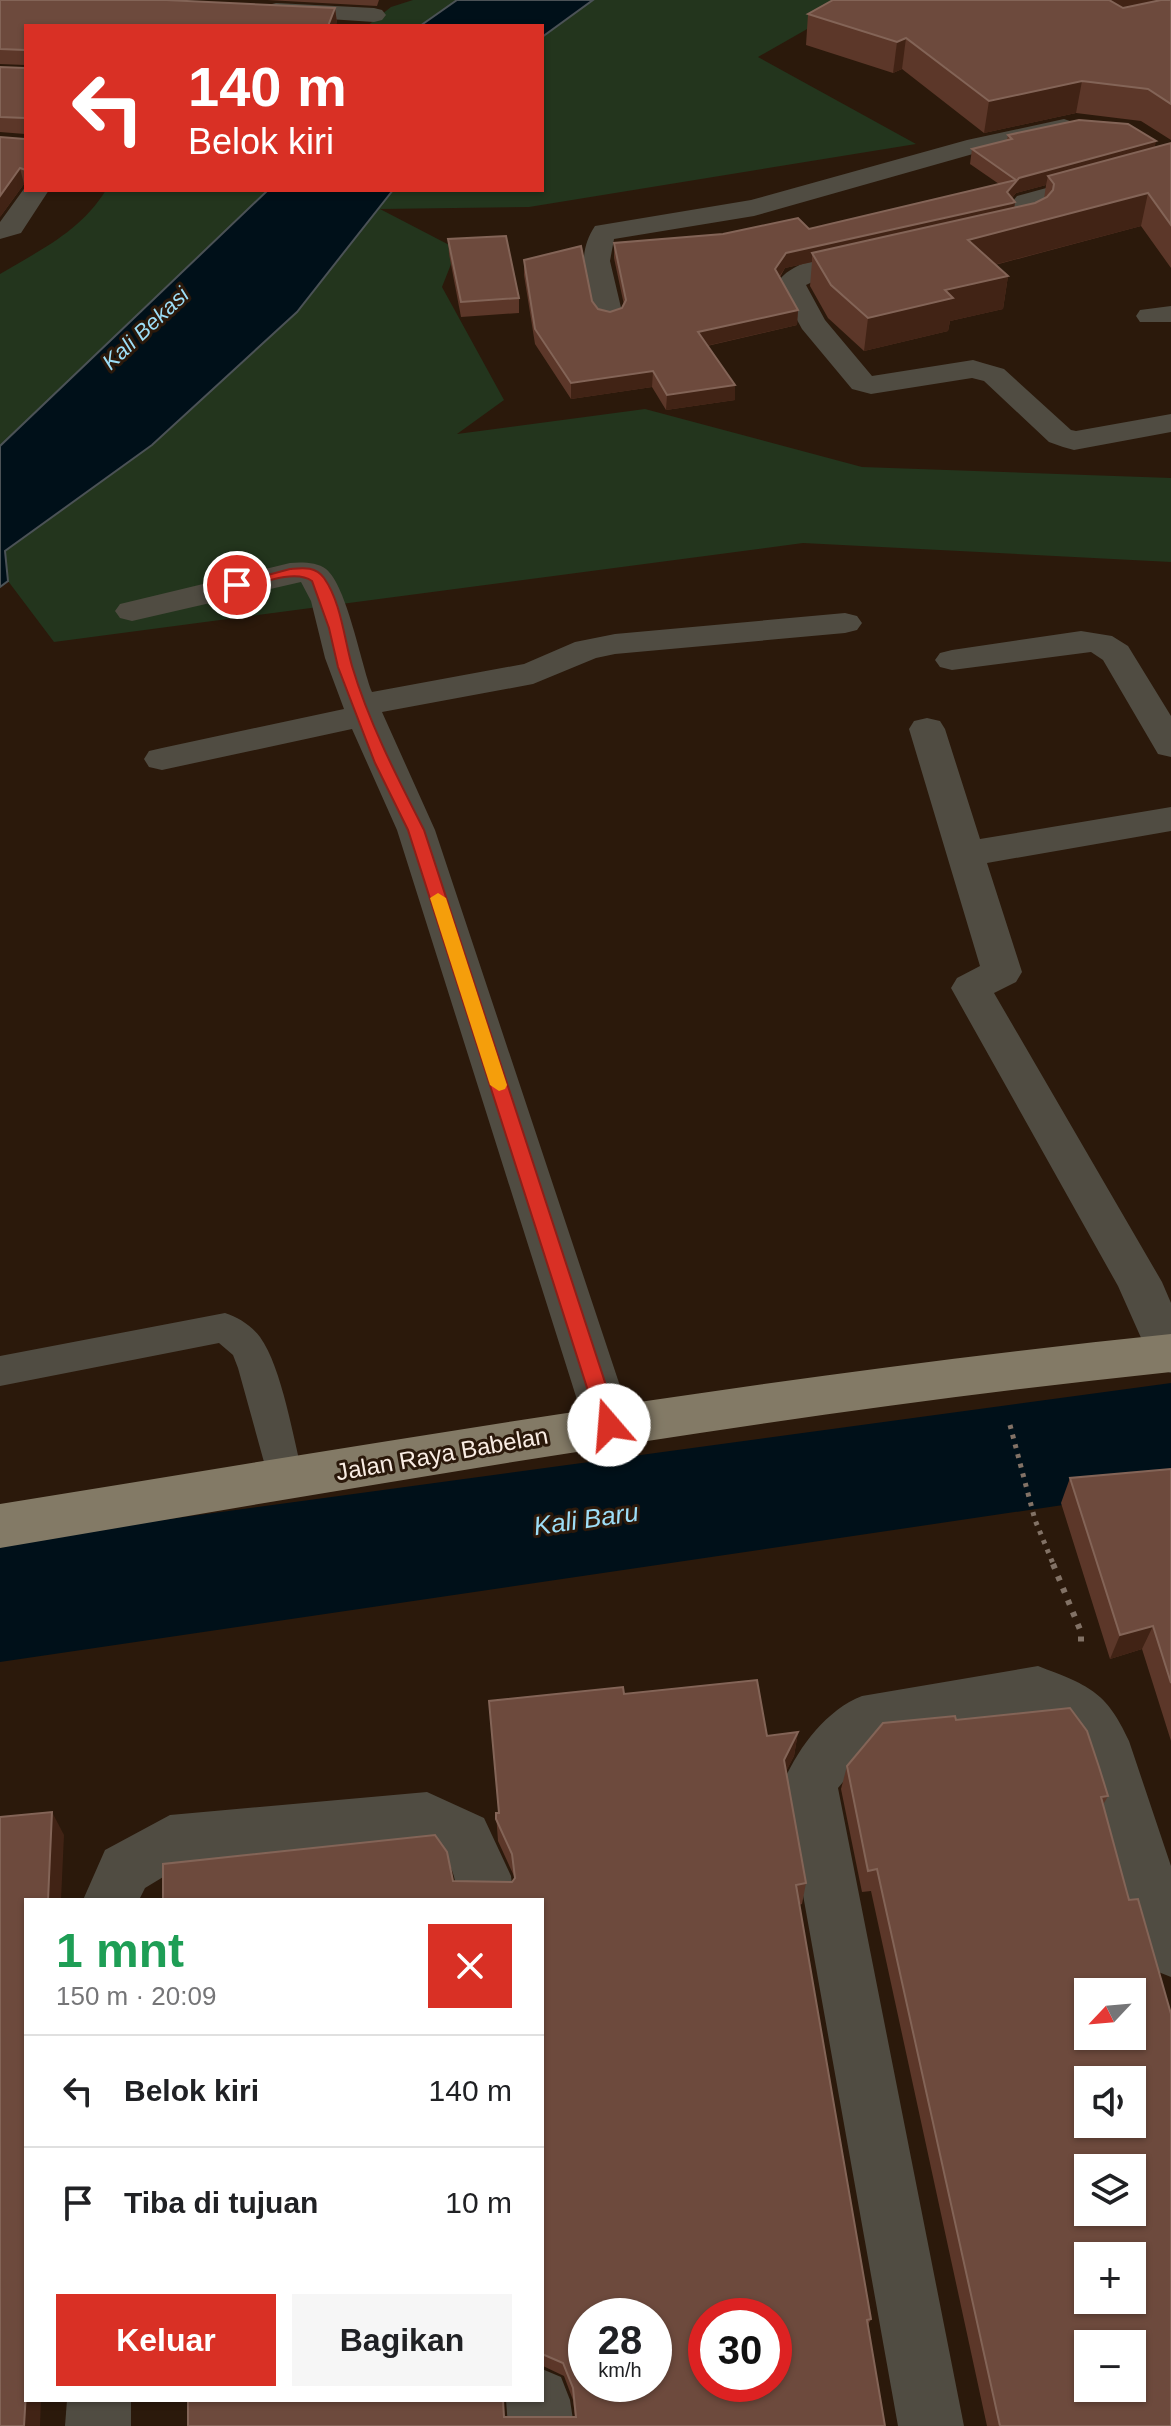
<!DOCTYPE html>
<html lang="id">
<meta charset="utf-8">
<style>
body{margin:0;font-family:Arial,sans-serif;background:#f6f6f6;color:#202124;height:100vh;display:flex;flex-direction:column;font-size:30px;white-space:nowrap}
*{box-sizing:border-box;margin:0}
p{font-size:26px;color:#757577}
.icon{flex:none;width:44px;height:44px;fill:none;stroke:currentColor;stroke-width:2;stroke-linecap:round;stroke-linejoin:round}
.map{position:relative;flex:1;overflow:hidden}
.drawer{position:absolute;left:24px;top:1898px;width:520px;height:504px;display:flex;flex-direction:column;background:#fff;border-radius:0px;box-shadow:0 2px 6px #0004}
.drawer>*{flex:none}
.hud{position:absolute;left:24px;top:24px;width:520px;height:168px;border-radius:0px;box-shadow:0 2px 6px #0004;background:#d93025;color:#fff;overflow:hidden}
.needle{width:52px;rotate:244deg}
.controls{position:absolute;left:1074px;top:1978px;display:grid;gap:16px}
.controls a{display:grid;place-items:center;width:72px;height:72px;border-radius:0px;background:#fff;box-shadow:0 2px 6px #0004;font-size:40px}
.speed{position:absolute;left:568px;top:2298px;display:flex;gap:16px;font-size:40px;font-weight:700;text-align:center}
.speed>*{display:grid;place-content:center;width:104px;height:104px;border-radius:50%;background:#fff;box-shadow:0 2px 6px #0004;line-height:1}
.speed small{font-size:20px;font-weight:400}
.speed .limit{border:12px solid #d22;background:#fff;color:#111}
.pin{position:absolute;display:grid;place-items:center;width:68px;height:68px;color:#fff;margin:-34px;border:4px solid #fff;border-radius:50%;box-shadow:0 2px 8px #0007}
.me{position:absolute;width:88px;margin:-44px;rotate:342deg;stroke-linejoin:round;filter:drop-shadow(0 0 6px #0008)}
.turn{display:flex;align-items:center;gap:28px;height:168px;padding:0 32px;font-size:36px}
.turn .icon{width:104px;height:104px;stroke-width:2.5}
.turn b{display:block;font-size:56px;line-height:68px}
.round{display:grid;place-items:center;flex:none;width:84px;height:84px;border-radius:0px;background:#f6f6f6}
.summary{display:flex;align-items:center;justify-content:space-between;height:136px;padding:0 32px}
h1{font-size:48px;font-weight:600;line-height:60px;color:#1e9e55}
.cta{display:flex;gap:16px;margin-top:auto;padding:16px 32px}
.cta a{flex:1;height:92px;border-radius:0px;background:#d93025;color:#fff;font-size:32px;font-weight:600;line-height:92px;text-align:center}
.cta a+a{background:#f6f6f6;color:#202124}
ul{padding:0;list-style:none}
li{display:flex;align-items:center;gap:24px;height:112px;padding:0 32px;border-top:2px solid #e0e0e0}
li div{flex:1}
li b{display:block;font-size:30px}
li em{font-style:normal}
.map>svg:first-child{display:block}
</style>
<div class="map">
<svg width="1171" height="2426" viewBox="0 0 1171 2426">
<rect width="100%" height="100%" fill="#2b190b"/>
<g fill="#23351d">
<polygon points="413,0 457,0 420,26 367,26 391,7"/>
<polygon points="593,0 858,0 758,57 916,144 529,207 380,209 457,249 442,287 504,400 457,434 645,409 862,467 1171,478 1171,562 803,543 54,642 8,581 4,551 152,445 297,312 393,190 542,190 542,37"/>
<path d="M106,190H268L0,446V274C40,250 80,232 106,190Z"/>
</g>
<g fill="#001019" stroke="#4b5256" stroke-width="2">
<polygon points="457,0 593,0 542,37 542,26 420,26"/>
<polygon points="268,190 393,190 297,312 152,445 5,551 8,581 0,587 0,446"/>
</g>
<g fill="none" stroke-linecap="round" stroke-linejoin="round">
<polygon fill="#001019" fill-rule="evenodd" points="1171,1383 1171,1489 0,1662 0,1542"/>
<polyline stroke="#827266" stroke-width="5" stroke-dasharray="4 6" stroke-linecap="butt" points="1010,1425 1035,1520 1054,1566"/>
<polyline stroke="#827266" stroke-width="6" stroke-dasharray="5 8" stroke-linecap="butt" points="1053,1564 1081,1632 1081,1647"/>
<path fill="#504c42" fill-rule="evenodd" d="M225,1313C238,1317 252,1326 260,1337C282,1367 294,1442 304,1480L298,1491L285,1496L272,1491L238,1368L233,1355L219,1343L0,1386V1356Z"/>
<g fill="#504c42" fill-rule="evenodd">
<polygon points="276,3 374,8 382,10 386,15 382,20 374,22 268,15 264,10 268,5"/>
<path d="M1064,119L1073,122L1077,127L1073,132L980,152L754,216L614,239L610,261L623,316L619,322L609,325L599,322L595,316C586,284 575,256 595,226L751,200L967,140Z"/>
<polygon points="1171,154 1171,170 1037,207 1046,218 1041,228 996,240 986,238 983,232 986,226 1017,218 1008,207 1017,196"/>
<polygon points="26,186 26,190 49,190 21,233 0,239 0,222"/>
<path d="M870,251L880,253L884,259L880,265L827,275L806,285L825,320L872,376L973,360L983,363L1004,369L1071,430L1076,431L1171,414V432L1074,450L1063,447L1049,442L984,381L972,378L871,394L852,389L802,329L777,283C795,256 841,256 870,251Z"/>
<polygon points="1171,306 1171,322 1140,322 1136,316 1140,310"/>
<path d="M290,563C301,562 317,562 326,569C347,586 361,664 372,692L524,664L575,642L615,634L845,613L857,616L862,623L857,630L845,633L615,654L596,658L533,684L382,712L435,830L633,1425L626,1439L609,1445L592,1439L585,1425L397,830L352,729L162,770L149,767L144,759L149,751L162,748L344,709L325,658L311,601L301,582L132,621L120,618L115,611L120,604Z"/>
<polygon points="1081,631 1112,636 1128,646 1171,716 1171,757 1158,754 1103,660 1091,652 952,670 940,667 935,660 940,653 952,650"/>
<polygon points="927,718 940,721 945,729 980,839 1171,807 1171,831 987,863 1022,972 1016,982 994,993 1162,1282 1171,1303 1171,1373 1154,1367 1118,1286 951,988 957,978 980,966 909,729 914,721"/>
<path d="M1038,1666C1087,1685 1106,1690 1129,1741L1171,1866V1977L1151,1969L1079,1753L1059,1725L1036,1715L876,1743L838,1788L964,2426H898L783,1783C798,1748 826,1710 862,1696Z"/>
<path d="M427,1792L484,1818L511,1876L514,1900H458C454,1869 452,1859 424,1845L178,1868L145,1888L139,1900H83L105,1850L170,1815Z"/>
<polygon points="542,2369 561,2377 570,2400 574,2426 508,2426 506,2400 542,2400"/>
<polygon points="67,2400 131,2400 131,2426 65,2426"/>
</g>
<path fill="#837a66" fill-rule="evenodd" d="M1171,1334V1372C778,1413 389,1482 0,1548V1504C389,1441 778,1374 1171,1334Z"/>
</g>
<g fill="#5c3729" fill-rule="evenodd">
<polygon points="0,0 335,8 337,23 26,26 26,185 24,184 0,217 25,139 25,134 0,132 0,67 25,68 25,65 0,64"/>
<polygon points="267,0 379,0 377,6"/>
<polygon points="1171,0 1171,140 1141,121 1076,113 984,133 902,69 893,73 806,45 808,14"/>
<path d="M1008,135L1156,141L1154,147L1171,143V268L1141,226L995,265L1008,276L1003,309L950,321L948,331L864,351L828,318L810,286L812,262L785,268L780,277L798,310L797,325L707,346L735,385V400L666,410L652,387L571,399L535,344L524,275V260L592,301L598,309L610,312L622,308L624,305L614,258V243L809,229L999,184L970,164L972,149L1007,140ZM1046,185L1044,199L1035,203L1014,208L1015,202L1012,198L1016,193Z"/>
<polygon points="448,239 519,298 519,313 461,317 449,254"/>
<polygon points="1171,1469 1171,1741 1142,1649 1110,1659 1061,1503 1070,1478"/>
<polygon points="624,1694 767,1736 798,1732 794,1756 786,1771 806,1883 802,1904 799,1905 871,2319 868,2325 885,2426 188,2426 505,2417 575,2417 573,2400 564,2376 543,2366 453,1881 512,1882 514,1879 514,1876 498,1841 496,1813 499,1813"/>
<polygon points="956,1720 1108,1796 1103,1805 1129,1900 1171,2426 987,2426 871,1891 862,1892 841,1789 847,1766"/>
</g>
<g fill="#412315">
<polygon points="1109,0 1171,0 1109,21"/>
<polygon points="335,8 337,23 336,26 328,26"/>
<polygon points="906,38 902,69 893,73 897,42"/>
<polygon points="1082,81 1076,113 984,133 989,101"/>
<polygon points="1156,141 1153,156 1048,176 1046,185 1016,193 1007,204 1015,202 1013,217 812,253 812,262 785,268 774,284 775,269 786,253 1007,192 1019,178"/>
<polygon points="20,168 24,184 0,217 0,196"/>
<polygon points="1148,193 1141,226 963,273 968,240"/>
<polygon points="1008,276 1003,309 950,321 948,331 864,351 868,318 945,290"/>
<polygon points="798,310 797,325 697,348 698,332"/>
<polygon points="653,371 652,387 571,399 571,383"/>
<polygon points="735,385 735,400 666,410 667,395"/>
<polygon points="1153,1626 1142,1649 1110,1659 1120,1635"/>
<polygon points="798,1732 794,1756 780,1784 784,1760"/>
<polygon points="52,1812 64,1835 61,1900 48,1900"/>
<polygon points="26,2400 41,2400 40,2426 24,2426"/>
</g>
<g fill="#6d4a3d" stroke="#836457" stroke-width="2" fill-rule="evenodd">
<polygon points="0,0 166,0 335,8 328,26 26,26 26,170 20,168 0,196 0,137 25,139 25,118 0,117 0,67 25,68 25,50 0,49"/>
<polygon points="833,0 1109,0 1123,8 1161,0 1171,0 1171,104 1148,89 1082,81 989,101 906,38 897,42 808,14"/>
<polygon points="1079,120 1128,124 1156,141 1019,178 1007,192 1015,202 1012,203 786,253 775,269 798,310 698,332 735,385 667,395 653,371 571,383 535,329 524,260 581,246 592,301 598,309 610,312 622,308 626,300 614,243 723,234 798,218 809,229 1016,180 972,149 1012,139 1008,135"/>
<polygon points="1171,143 1171,225 1148,193 968,240 1008,276 945,290 953,298 868,318 831,285 812,253 1035,203 1047,197 1053,190 1054,184 1048,176"/>
<polygon points="506,236 519,298 461,302 448,239"/>
<polygon points="1171,1469 1171,1683 1153,1626 1120,1635 1070,1478"/>
<path d="M757,1680L767,1736L798,1732L784,1760L806,1883L796,1885L871,2319L867,2320L885,2426H188V2400H503L504,2417H576L573,2388L563,2363L542,2354V1900H163V1864L435,1835L447,1852L453,1881L512,1882L515,1878L512,1854L496,1819V1813H499L489,1701L623,1687L624,1694ZM586,2316H654V2384H586ZM706,2316H774V2384H706Z"/>
<path d="M1070,1708L1087,1731L1099,1767L1108,1796L1101,1797L1129,1900L1138,1899L1171,2014V2426H1000L877,1869L868,1871L847,1766L883,1723L955,1716L956,1720ZM1088,1992H1132V2036H1088ZM1088,2080H1132V2124H1088ZM1088,2168H1132V2212H1088ZM1088,2256H1132V2300H1088ZM1088,2344H1132V2388H1088Z"/>
<polygon points="52,1812 48,1900 26,1900 26,2392 24,2426 0,2426 0,1817"/>
</g>
<path fill="#d93025" stroke="#8d1f18" stroke-width="2" d="M290,569C303,568 315,566 324,578C341,602 344,638 352,666C369,723 397,777 424,830L619,1425L616,1431L609,1434L602,1431L599,1425L408,830L375,763L338,667L329,628L312,581C294,568 257,585 237,590L231,585Z"/>
<polygon fill="#f59e0b" points="438,893 446,898 507,1085 505,1089 499,1091 490,1085 430,898"/>
<g text-anchor="middle" stroke-width="6" stroke-linejoin="round" paint-order="stroke">
<g font-size="22" font-style="italic" fill="#9ddef7" stroke="#2b190b">
<text transform="translate(145 328) rotate(-43)" y="8">Kali Bekasi</text>
</g>
<g font-size="24" fill="#f9ece3" stroke="#2b190b">
<text transform="translate(442 1454) rotate(-10)" y="8">Jalan Raya Babelan</text>
</g>
<g font-size="26" font-style="italic" fill="#9ddef7" stroke="#2b190b">
<text transform="translate(586 1519) rotate(-8)" y="9">Kali Baru</text>
</g>
</g>
</svg>
<div class="controls">
<a><svg class="needle" viewBox="-14 -14 28 28"><path d="M0-13l5 13h-10z" fill="#e53935"/><path d="M0 13l5-13h-10z" fill="#757577"/></svg></a>
<a><svg class="icon" aria-label="sound" viewBox="0 0 24 24"><path d="M4 9h4l5-4v14l-5-4H4zM17 9q2 3 0 6"/></svg></a>
<a><svg class="icon" aria-label="layers" viewBox="0 0 24 24"><path d="M12 4l9 5-9 5-9-5zM3 14l9 5 9-5"/></svg></a>
<a>+</a>
<a>−</a>
</div>
<div class="speed"><div>28<small>km/h</small></div><div class="limit">30</div></div>
<div class="pin" style="left:237px;top:585px;background:#d93025"><svg class="icon" aria-label="arrive" viewBox="0 0 24 24"><path d="M6 21V4h12l-3 4 3 4H6"/></svg></div>
<svg class="me" style="left:609px;top:1425px" viewBox="-20 -20 40 40"><circle r="19" fill="#fff"/><path d="M0-13L10 11 0 6-10 11z" fill="#d93025"/></svg>
<div class="hud">
<div class="turn"><svg class="icon" aria-label="left" viewBox="0 0 24 24"><path d="M17 20v-9H6M10 6l-5 5 5 5"/></svg><div><b>140 m</b>Belok kiri</div></div>
</div>
<section class="drawer">
<div class="summary"><div><h1>1 mnt</h1><p>150 m · 20:09</p></div><a class="round" style="background:#d93025;color:#fff"><svg class="icon" aria-label="close" viewBox="0 0 24 24"><path d="M6 6l12 12M18 6L6 18"/></svg></a></div>
<ul>
<li><svg class="icon" aria-label="left" viewBox="0 0 24 24"><path d="M17 20v-9H6M10 6l-5 5 5 5"/></svg><div><b>Belok kiri</b></div><em>140 m</em></li>
<li><svg class="icon" aria-label="arrive" viewBox="0 0 24 24"><path d="M6 21V4h12l-3 4 3 4H6"/></svg><div><b>Tiba di tujuan</b></div><em>10 m</em></li>
</ul>
<div class="cta"><a>Keluar</a><a>Bagikan</a></div>
</section>
</div>
